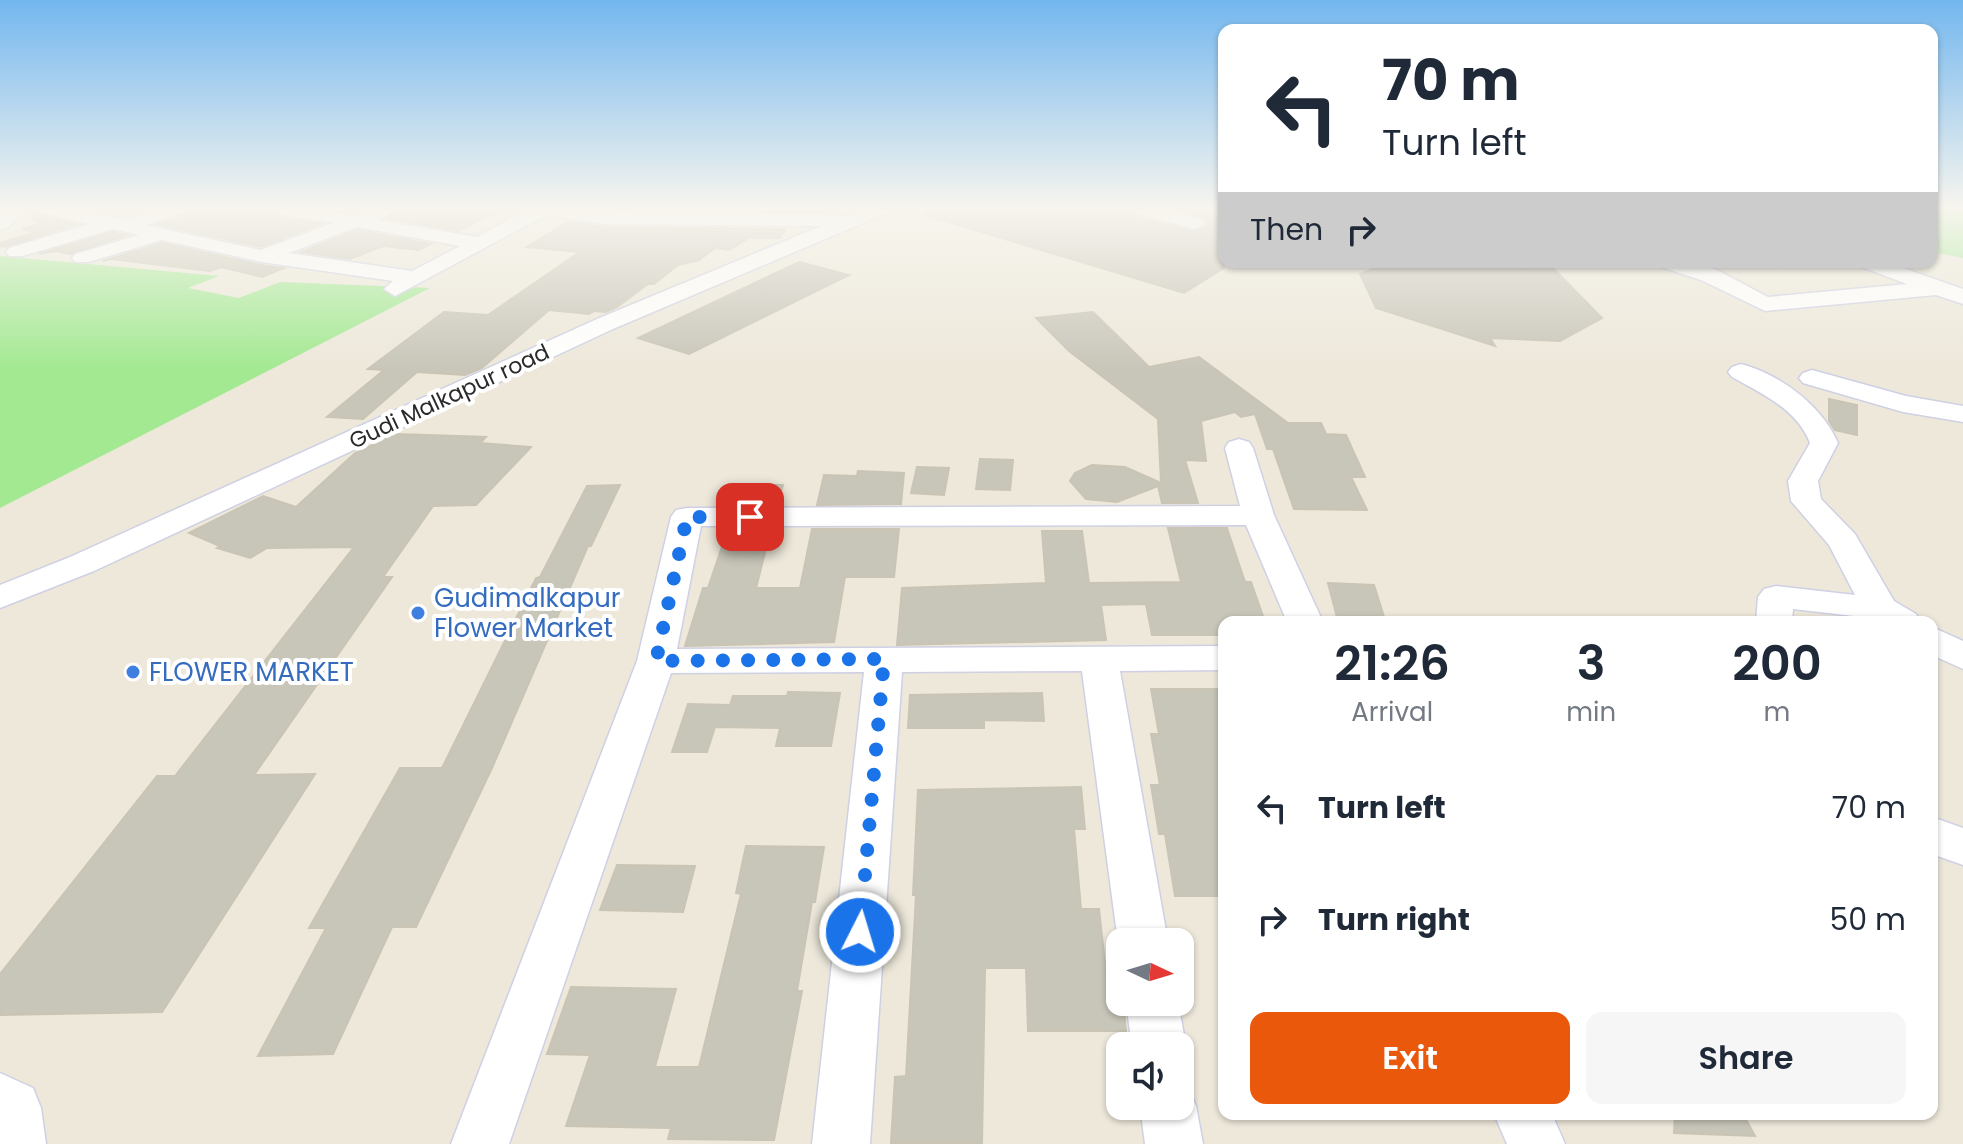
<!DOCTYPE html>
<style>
body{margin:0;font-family:Poppins,sans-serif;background:#f6f6f7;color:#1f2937;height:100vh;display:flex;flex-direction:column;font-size:30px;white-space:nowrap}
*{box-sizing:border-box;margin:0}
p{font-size:26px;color:#747a83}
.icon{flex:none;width:44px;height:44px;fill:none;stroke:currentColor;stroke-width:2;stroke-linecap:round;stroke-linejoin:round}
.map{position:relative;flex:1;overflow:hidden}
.sheet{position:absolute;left:1218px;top:616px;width:720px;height:504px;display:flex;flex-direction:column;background:#fff;border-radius:16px;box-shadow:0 2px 6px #0004}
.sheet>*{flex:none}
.hud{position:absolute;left:1218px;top:24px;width:720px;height:244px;border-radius:16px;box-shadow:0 2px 6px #0004;background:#fff;color:#1f2937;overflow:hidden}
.needle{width:52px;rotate:94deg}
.buttons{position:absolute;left:1106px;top:928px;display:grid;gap:16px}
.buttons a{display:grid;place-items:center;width:88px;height:88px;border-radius:16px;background:#fff;box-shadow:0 2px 6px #0004;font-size:40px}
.pin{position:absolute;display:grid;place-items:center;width:68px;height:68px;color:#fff;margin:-34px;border-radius:16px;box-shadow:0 4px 12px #0006}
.me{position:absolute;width:88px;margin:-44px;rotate:5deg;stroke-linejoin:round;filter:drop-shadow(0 0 6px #0008)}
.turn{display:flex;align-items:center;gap:28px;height:168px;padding:0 32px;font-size:36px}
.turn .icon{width:104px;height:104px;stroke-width:2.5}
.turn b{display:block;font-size:56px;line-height:68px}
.then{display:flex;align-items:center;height:76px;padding:0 32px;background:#0003;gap:16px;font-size:30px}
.eta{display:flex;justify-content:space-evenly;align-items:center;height:136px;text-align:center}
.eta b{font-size:48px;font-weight:600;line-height:56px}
.primary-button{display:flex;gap:16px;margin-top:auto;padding:16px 32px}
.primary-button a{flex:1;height:92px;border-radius:16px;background:#ea580c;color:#fff;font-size:32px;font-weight:600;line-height:92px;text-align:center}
.primary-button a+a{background:#f6f6f7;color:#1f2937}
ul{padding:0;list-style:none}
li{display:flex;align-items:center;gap:24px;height:112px;padding:0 32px}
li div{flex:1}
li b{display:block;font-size:30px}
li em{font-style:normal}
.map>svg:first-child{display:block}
</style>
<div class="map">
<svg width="1963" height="1144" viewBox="0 0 1963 1144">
<rect width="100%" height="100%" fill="#ede8da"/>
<g fill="#a2e991">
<polygon points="1932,209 1963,209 1963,258 1932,252"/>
<polygon points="0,256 219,276 188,288 239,298 280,282 430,288 0,508"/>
</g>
<g fill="#c8c6b9" stroke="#c9c4b4" stroke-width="2">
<polygon points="34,209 41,216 77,224 6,247 0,246 0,243 37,232 22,229 45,222 33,220"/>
<polygon points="187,209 271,209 283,218 321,224 261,247 157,224 183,216"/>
<polygon points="401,209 446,211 501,209 458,231 387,218"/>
<polygon points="926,209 1130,209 1134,216 1194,232 1207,226 1207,221 1203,216 1178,209 1224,209 1224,268 1184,293 925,215"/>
<polygon points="568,222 602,227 785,229 780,238 749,238 729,250 715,248 699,260 678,265 654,284 648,284 617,307 606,312 594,311 589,314 549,310 482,368 465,375 417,372 363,419 327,417 384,370 368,369 444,312 488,315 580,252 527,247"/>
<polygon points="357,230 431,244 418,250 383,246 350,259 301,252"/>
<polygon points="113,232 127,235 71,254 55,251 39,254"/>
<polygon points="162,243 261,265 284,268 262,277 221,267 210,271 111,259 103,261"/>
<polygon points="799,262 849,275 689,354 638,338"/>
<polygon points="1391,262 1547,262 1602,318 1560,341 1490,338 1495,346 1376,308 1360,274"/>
<polygon points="1093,312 1149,367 1199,357 1288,423 1321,423 1326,434 1346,435 1365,477 1351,477 1367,510 1294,509 1273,449 1267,449 1255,414 1241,417 1235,412 1201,421 1206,461 1185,460 1198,503 1162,503 1158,486 1117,502 1086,499 1070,481 1075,473 1092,465 1125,467 1161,483 1158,419 1069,351 1036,318"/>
<polygon points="1829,399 1857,405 1857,435 1835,430 1829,421"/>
<polygon points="396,434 486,437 480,443 531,447 476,505 433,506 383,577 392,577 254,775 315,774 162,1012 0,1015 0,974 157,776 175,776 354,547 267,548 250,558 217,548 220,546 189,533 263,496 296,507 355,453"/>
<polygon points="980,459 1013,460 1010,490 976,489"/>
<polygon points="917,467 949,468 944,495 911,493"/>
<polygon points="858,471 904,473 901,504 817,505 824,475 857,476"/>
<polygon points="749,484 783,485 777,505 737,505 743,486"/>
<polygon points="620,485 591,546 588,546 492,768 416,927 392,927 333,1054 258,1056 326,928 309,928 400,768 442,768 536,578 540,577 587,486"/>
<polygon points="1168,528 1227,528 1245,582 1251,582 1265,622 1224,622 1224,635 1152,635 1146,604 1101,605 1106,640 897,645 902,588 1046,583 1042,531 1082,531 1089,583 1181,582"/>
<polygon points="728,529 771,529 756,588 800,588 812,529 899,529 894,577 845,577 834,642 685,646 703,588 708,588"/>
<polygon points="1328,583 1374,585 1385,620 1337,617"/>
<polygon points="1151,689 1224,689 1224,896 1175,896 1165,834 1159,834 1151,785 1160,785 1151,734 1159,734"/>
<polygon points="788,692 840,693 831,746 776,746 780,728 715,727 707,752 672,752 688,704 730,705 733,696 787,696"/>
<polygon points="1042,693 1044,721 984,720 984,728 908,728 910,695"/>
<polygon points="1081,787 1085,829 1074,829 1081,909 1099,909 1107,981 1120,981 1120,1002 1123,1002 1126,1031 1028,1031 1026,968 985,968 982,1143 891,1143 895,1077 906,1076 916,895 913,895 918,790"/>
<polygon points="746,846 824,847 815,902 812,902 797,991 802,991 774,1140 668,1139 671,1128 566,1126 590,1055 547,1054 571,987 676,989 655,1067 699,1067 741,894 736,893"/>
<polygon points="617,865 695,866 683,912 600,910"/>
<polygon points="1675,1114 1743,1114 1755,1136 1674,1133"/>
</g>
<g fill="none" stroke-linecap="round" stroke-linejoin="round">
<defs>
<g id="minor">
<polygon points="8,209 29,209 7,228 0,230 0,215"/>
<path d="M40,209H76L123,219L155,209H184L182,213L146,225L261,250L333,223L283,215L274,209H318L354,215L371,209H398L378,220L477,237L528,209L834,214L842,217L866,209H896L613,329L94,571L0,608V585L70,557L597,319L821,226L602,224L546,215L395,296L384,289L393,281L262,262L162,240L89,262H75L72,258L75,254L139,235L113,229L23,256H9L6,252L9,248L89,224L42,213ZM357,227L460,246L412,271L289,253Z"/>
<polygon points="1133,209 1165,209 1202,219 1205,223 1195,229 1135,213"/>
<polygon points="1655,262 1688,262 1717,270 1768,297 1907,284 1859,266 1856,262 1886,262 1963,289 1963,304 1936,295 1765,311 1701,280 1658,266"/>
<path d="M1741,364C1780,374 1822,406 1838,443L1818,481L1821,499L1855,534L1894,601L1916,614L1921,622H1877L1871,618L1793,609L1792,622H1756L1758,597L1764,589L1776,586L1855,595L1829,545L1791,501L1788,481L1810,443C1797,409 1762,394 1732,377L1728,372L1732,367Z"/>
<polygon points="1812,370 1906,396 1963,406 1963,422 1903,412 1803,383 1799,378 1803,373"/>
<polygon points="1239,439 1249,442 1253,448 1274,515 1323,622 1287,622 1246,525 701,526 677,649 1224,646 1224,670 1120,671 1168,942 1120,942 1120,946 1118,942 1082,671 902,672 870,1144 812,1144 864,672 671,673 509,1144 451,1144 637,661 671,517 676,510 687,508 1240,506 1225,448 1229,442"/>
<polygon points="1932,627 1963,641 1963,669 1932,655"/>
<polygon points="1932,817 1963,828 1963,865 1932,854"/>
<polygon points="1126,1002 1178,1002 1186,1046 1180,1060 1180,1046 1132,1046"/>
<polygon points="0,1073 33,1088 41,1108 46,1144 0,1144"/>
<polygon points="1180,1083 1188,1086 1196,1106 1203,1144 1145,1144 1140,1106 1180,1106"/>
<polygon points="1494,1114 1552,1114 1565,1144 1507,1144"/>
</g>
</defs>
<use href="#minor" stroke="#cfd0e4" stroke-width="3"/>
<use href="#minor" fill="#fff" fill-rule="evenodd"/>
</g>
<linearGradient id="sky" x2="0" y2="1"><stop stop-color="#73b7ef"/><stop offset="0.56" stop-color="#f7f5ee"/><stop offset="1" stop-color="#f7f5ee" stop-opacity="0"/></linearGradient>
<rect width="1963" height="370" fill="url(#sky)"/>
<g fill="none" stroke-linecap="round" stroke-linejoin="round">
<polyline stroke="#1a73e8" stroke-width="14" stroke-dasharray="0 25.2" points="750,517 687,517 656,661 884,659 860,932"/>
</g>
<g fill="#3f7fe0" stroke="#fff" stroke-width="3">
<circle cx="418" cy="613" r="8"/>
<circle cx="133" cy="672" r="8"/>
</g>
<g text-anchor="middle" stroke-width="8" stroke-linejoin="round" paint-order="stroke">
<g font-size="22" fill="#2a2a2a" stroke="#fff">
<text transform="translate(449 396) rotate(-25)" y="8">Gudi Malkapur road</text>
</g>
<g font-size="26" fill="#366cbe" stroke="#fff" text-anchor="start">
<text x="434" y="607">Gudimalkapur<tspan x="434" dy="30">Flower Market</tspan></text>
<text x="149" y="681">FLOWER MARKET</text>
</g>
</g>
</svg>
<div class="buttons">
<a><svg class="needle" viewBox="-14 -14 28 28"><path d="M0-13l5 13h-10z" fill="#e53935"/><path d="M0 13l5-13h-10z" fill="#747a83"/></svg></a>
<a><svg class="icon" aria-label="sound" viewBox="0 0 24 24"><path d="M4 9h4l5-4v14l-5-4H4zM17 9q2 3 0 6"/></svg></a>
</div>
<div class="pin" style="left:750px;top:517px;background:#d93025"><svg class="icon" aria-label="arrive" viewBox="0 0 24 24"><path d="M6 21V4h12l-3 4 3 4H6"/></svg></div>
<svg class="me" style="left:860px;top:932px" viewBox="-20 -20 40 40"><circle r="17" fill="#1a73e8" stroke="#fff" stroke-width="3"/><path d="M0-11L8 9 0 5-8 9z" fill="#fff"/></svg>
<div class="hud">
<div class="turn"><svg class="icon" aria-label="left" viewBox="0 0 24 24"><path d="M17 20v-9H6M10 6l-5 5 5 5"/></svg><div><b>70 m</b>Turn left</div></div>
<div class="then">Then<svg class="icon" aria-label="right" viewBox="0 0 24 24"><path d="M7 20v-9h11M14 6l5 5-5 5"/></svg></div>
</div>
<section class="sheet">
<div class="eta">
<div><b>21:26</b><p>Arrival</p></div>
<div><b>3</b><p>min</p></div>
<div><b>200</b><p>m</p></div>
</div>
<ul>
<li><svg class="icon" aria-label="left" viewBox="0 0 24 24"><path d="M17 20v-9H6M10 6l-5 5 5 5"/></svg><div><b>Turn left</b></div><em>70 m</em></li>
<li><svg class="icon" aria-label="right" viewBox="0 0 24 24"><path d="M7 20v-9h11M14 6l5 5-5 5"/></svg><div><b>Turn right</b></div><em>50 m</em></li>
</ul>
<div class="primary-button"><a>Exit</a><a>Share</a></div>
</section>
</div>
